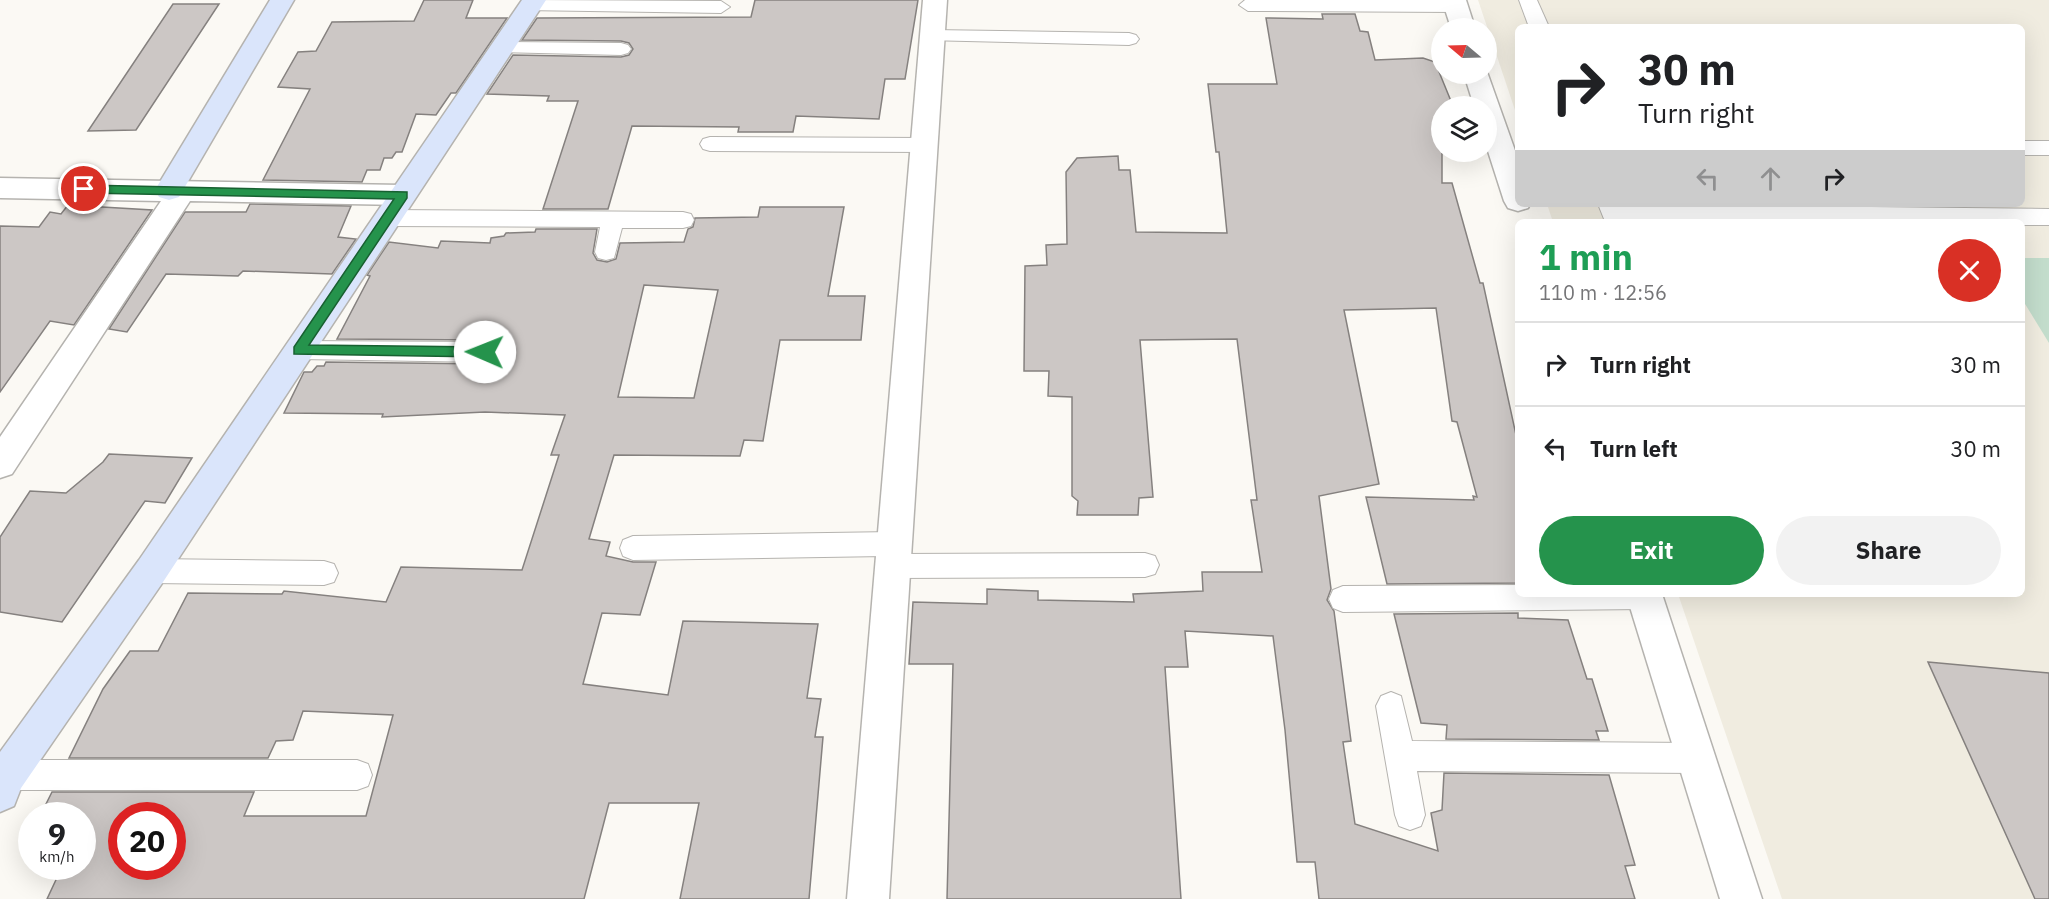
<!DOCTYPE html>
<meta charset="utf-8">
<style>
body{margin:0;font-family:"IBM Plex Sans",sans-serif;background:#f2f2f2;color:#202124;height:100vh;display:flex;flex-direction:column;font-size:22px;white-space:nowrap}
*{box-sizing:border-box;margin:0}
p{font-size:20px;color:#757577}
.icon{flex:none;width:33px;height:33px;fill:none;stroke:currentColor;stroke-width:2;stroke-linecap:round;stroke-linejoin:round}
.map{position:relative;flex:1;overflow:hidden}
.details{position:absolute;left:1515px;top:219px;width:510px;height:378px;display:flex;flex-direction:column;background:#fff;border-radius:9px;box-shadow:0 6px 24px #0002}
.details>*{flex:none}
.guide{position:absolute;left:1515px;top:24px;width:510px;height:183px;border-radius:9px;box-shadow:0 6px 24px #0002;background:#fff;color:#202124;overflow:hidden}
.needle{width:39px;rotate:289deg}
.fabs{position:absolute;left:1431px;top:18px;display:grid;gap:12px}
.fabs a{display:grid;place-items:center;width:66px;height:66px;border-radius:50%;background:#fff;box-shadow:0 6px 24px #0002;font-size:30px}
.speed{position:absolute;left:18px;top:802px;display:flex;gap:12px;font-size:30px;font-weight:700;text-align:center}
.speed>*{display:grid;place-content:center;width:78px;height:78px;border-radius:50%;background:#fff;box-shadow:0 6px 24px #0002;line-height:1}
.speed small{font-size:15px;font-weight:400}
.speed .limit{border:9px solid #d22;background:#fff;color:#111}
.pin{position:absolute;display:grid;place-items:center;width:51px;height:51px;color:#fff;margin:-26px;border:3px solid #fff;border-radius:50%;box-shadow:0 2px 6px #0007}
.me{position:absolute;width:66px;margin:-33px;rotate:271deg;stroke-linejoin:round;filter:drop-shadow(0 0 4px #0008)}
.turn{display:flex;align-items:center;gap:21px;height:126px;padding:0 24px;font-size:27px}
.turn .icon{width:78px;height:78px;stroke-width:2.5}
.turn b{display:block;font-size:42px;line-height:51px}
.lanes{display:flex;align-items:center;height:57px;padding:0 24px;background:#0003;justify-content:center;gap:30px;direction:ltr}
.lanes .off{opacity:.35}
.round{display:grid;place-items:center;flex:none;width:63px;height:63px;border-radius:32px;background:#f2f2f2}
.headline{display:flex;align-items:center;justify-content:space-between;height:102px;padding:0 24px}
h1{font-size:36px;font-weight:700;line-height:45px;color:#1e9e55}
.action{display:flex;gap:12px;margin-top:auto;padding:12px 24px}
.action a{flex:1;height:69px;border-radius:36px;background:#25934c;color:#fff;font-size:24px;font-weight:700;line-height:69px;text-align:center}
.action a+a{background:#f2f2f2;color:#202124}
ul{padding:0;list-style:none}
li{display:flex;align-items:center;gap:18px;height:84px;padding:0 24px;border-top:2px solid #e0e0e0}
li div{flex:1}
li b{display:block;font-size:22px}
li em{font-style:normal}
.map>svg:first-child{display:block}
</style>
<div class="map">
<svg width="2049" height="899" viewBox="0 0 2049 899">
<rect width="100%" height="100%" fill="#fbf9f4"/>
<polygon fill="#f0ece0" points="1478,0 2049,0 2049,899 1782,899 1678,594 2022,594 2022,222 1553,222 1547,204 2022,204 2022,27 1518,27 1518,119"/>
<polygon fill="#c3ddcc" points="2022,258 2049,258 2049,343 2022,299"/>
<g fill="#ccc7c5" stroke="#85817f" stroke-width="1.5" fill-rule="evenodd">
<polygon points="424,0 473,0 466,18 507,18 456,93 451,93 436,115 416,114 402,152 396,152 392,158 384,158 380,170 367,170 362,182 263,180 310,89 278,87 298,52 316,51 332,22 414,21"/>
<polygon points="755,0 918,0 905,79 885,79 879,119 796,116 793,132 738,132 739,127 632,126 608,209 543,209 578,101 547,101 549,96 487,94 513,55 621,57 629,55 633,49 629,43 621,41 522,40 537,18 751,17"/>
<polygon points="173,4 219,4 136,130 88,131"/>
<polygon points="1322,14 1355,14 1360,31 1368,32 1375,60 1423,58 1435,62 1453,106 1442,106 1442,183 1452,183 1480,283 1483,283 1518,444 1518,583 1387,584 1366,497 1474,500 1473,496 1477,497 1457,422 1452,421 1436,308 1344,310 1379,484 1319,496 1331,589 1327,600 1334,611 1351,741 1343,742 1355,824 1438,851 1431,813 1442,810 1444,773 1609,775 1635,865 1625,866 1635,899 1319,899 1315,862 1297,862 1285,730 1273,636 1185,631 1188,667 1165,667 1181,899 947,899 953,664 909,664 913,602 987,604 987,589 1038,591 1038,600 1134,602 1133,594 1203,591 1202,572 1262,572 1251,500 1257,500 1237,339 1140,340 1153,497 1139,498 1138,515 1077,515 1078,501 1072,496 1072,397 1048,396 1049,371 1024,371 1025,266 1047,265 1046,245 1067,244 1066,172 1077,158 1118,156 1119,170 1130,170 1136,232 1227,233 1219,152 1216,152 1208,84 1277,84 1266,18 1323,19"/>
<polygon points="250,204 351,206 338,237 356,239 332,274 243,271 238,276 166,274 127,332 109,329 185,212 246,212"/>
<polygon points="68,205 152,210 74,325 50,321 0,392 0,226 39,227 50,212 61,214"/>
<path d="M760,207H844L828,296H865L861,340H780L763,441L744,440L740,456L614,455L589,539L610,542L606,556L633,562H656L640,615L602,613L583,684L668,695L683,621L818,624L807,698L821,699L815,737H823L809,899H680L699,803H609L584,899H47L62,867H82V816H40L52,792H254L244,816H366L393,715L303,711L293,740L276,741L268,758H69L103,689L130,651H158L188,593L282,594L284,591L386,602L401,567L522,570L559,455H551L565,415L485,412L382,417L383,414L284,413L304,372H312L317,366H324L326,362L485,364L496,360L499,353L496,344L485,340L337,339L370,276L367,275L389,242L438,248L441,241L490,243L491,238L504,236L506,233L535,232L536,229H597L593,253L597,260L607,262L616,259L620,243L684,242L688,229L693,227L695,218L758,217ZM644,285L718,290L694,398L618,397ZM122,816H172V867H122Z"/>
<polygon points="109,454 192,458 165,503 145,501 62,622 0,612 0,537 30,491 66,493 103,462"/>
<polygon points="1518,613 1518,618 1568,620 1587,679 1592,679 1608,731 1596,731 1599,740 1446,739 1447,725 1421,723 1394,614"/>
<polygon points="1928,662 2049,673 2049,899 2035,899"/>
</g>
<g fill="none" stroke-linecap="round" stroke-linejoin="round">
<defs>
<g id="lane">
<polygon points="530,0 721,1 730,7 721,13 523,10 521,6 523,2"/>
<polygon points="1245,0 1456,0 1465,6 1456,12 1248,11 1239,5"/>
<polygon points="1519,0 1537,0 1549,27 1529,27"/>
<polygon points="932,30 1129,33 1136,35 1139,39 1136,43 1129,45 925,40 922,36 925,32"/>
<polygon points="502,42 621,43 628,45 631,49 628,53 621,55 495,52 492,48 495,44"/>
<polygon points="710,137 924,138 931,140 934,145 931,150 924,152 710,151 703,149 700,144 703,139"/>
<rect x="2022" y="141" width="27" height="14"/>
<polygon points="1598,204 2049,209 2049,225 2022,225 2022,222 1612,221 1604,219"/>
<polygon points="387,210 683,212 691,214 694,220 691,226 683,228 622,228 614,258 606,260 598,258 595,252 600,227 387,226 379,224 376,218 379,212"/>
<polygon points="299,341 485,342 494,345 497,352 494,359 485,362 299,359 291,357 287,350 291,343"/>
<polygon points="893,532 903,536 906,544 899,554 1145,553 1155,556 1159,565 1155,574 1145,577 891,578 881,575 877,566 885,556 633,560 623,556 620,548 623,540 633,536"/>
<polygon points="151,559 324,561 334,564 338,573 334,582 324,585 151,583 141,580 137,571 141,562"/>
<polygon points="1518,585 1518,594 1658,596 1654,605 1644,609 1343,612 1333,608 1329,599 1333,590 1343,586"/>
<polygon points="1391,692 1401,696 1412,741 1696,743 1707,747 1711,758 1707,769 1696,773 1417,771 1425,815 1421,826 1410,830 1399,826 1395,815 1376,706 1381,696"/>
<polygon points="7,760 357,760 368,764 372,775 368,786 357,790 7,790 0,787 0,763"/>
</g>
<g id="street">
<polygon points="923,0 947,0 889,899 847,899"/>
<polygon points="1442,0 1466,0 1475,28 1451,28"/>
<polygon points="1486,69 1518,159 1518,204 1530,204 1528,208 1518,211 1508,208 1504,201 1486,145 1486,106 1474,106 1464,74 1486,74"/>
<polygon points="0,178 402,185 412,188 416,195 412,202 402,205 190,201 12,474 0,478 0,437 161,201 0,198"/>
<polygon points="1626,594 1662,594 1762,899 1720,899"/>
</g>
<g id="secondary">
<polygon points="270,0 294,0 179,197 169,200 159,197 155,190"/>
<polygon points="522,0 546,0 163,582 21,788 14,806 0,812 0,752 139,560"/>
</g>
</defs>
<use href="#lane" stroke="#b5b3af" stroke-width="2"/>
<use href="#street" stroke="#b5b3af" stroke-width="3"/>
<use href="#secondary" stroke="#b5b3af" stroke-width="3"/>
<use href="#lane" fill="#fff" fill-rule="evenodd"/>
<use href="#street" fill="#fff" fill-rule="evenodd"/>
<use href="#secondary" fill="#dae5fb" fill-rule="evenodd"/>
</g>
<polygon fill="#25934c" stroke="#186031" stroke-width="1.5" points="84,185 407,192 407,198 309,345 485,347 492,352 485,357 294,354 294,347 394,199 84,193 79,189"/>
</svg>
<div class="fabs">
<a><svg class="needle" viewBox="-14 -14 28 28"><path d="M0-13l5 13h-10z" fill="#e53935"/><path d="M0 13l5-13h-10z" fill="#757577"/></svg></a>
<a><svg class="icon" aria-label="layers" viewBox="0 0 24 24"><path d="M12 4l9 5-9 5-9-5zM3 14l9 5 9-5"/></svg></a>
</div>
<div class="speed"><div>9<small>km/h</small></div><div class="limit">20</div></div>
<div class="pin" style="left:84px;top:189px;background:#d93025"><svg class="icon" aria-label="arrive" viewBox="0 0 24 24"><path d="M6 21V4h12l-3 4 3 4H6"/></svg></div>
<svg class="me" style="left:485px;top:352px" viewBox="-20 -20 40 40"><circle r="19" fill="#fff"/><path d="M0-13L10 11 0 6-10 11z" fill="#25934c"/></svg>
<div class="guide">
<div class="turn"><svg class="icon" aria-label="right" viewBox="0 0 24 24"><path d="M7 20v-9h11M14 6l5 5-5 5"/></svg><div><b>30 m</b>Turn right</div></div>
<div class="lanes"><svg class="icon off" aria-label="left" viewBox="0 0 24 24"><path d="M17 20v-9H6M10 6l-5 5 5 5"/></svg><svg class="icon off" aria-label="ahead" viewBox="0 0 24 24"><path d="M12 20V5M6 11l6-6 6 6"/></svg><svg class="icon" aria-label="right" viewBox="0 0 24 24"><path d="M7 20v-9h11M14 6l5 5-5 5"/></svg></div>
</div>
<section class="details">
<div class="headline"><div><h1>1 min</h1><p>110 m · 12:56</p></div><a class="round" style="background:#d93025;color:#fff"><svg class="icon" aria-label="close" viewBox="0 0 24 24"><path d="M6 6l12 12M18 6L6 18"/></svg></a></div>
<ul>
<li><svg class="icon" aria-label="right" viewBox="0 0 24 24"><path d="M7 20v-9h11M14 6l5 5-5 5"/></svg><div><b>Turn right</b></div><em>30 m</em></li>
<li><svg class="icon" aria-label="left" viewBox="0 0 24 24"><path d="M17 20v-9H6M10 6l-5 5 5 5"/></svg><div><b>Turn left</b></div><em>30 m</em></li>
</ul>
<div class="action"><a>Exit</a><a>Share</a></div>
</section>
</div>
